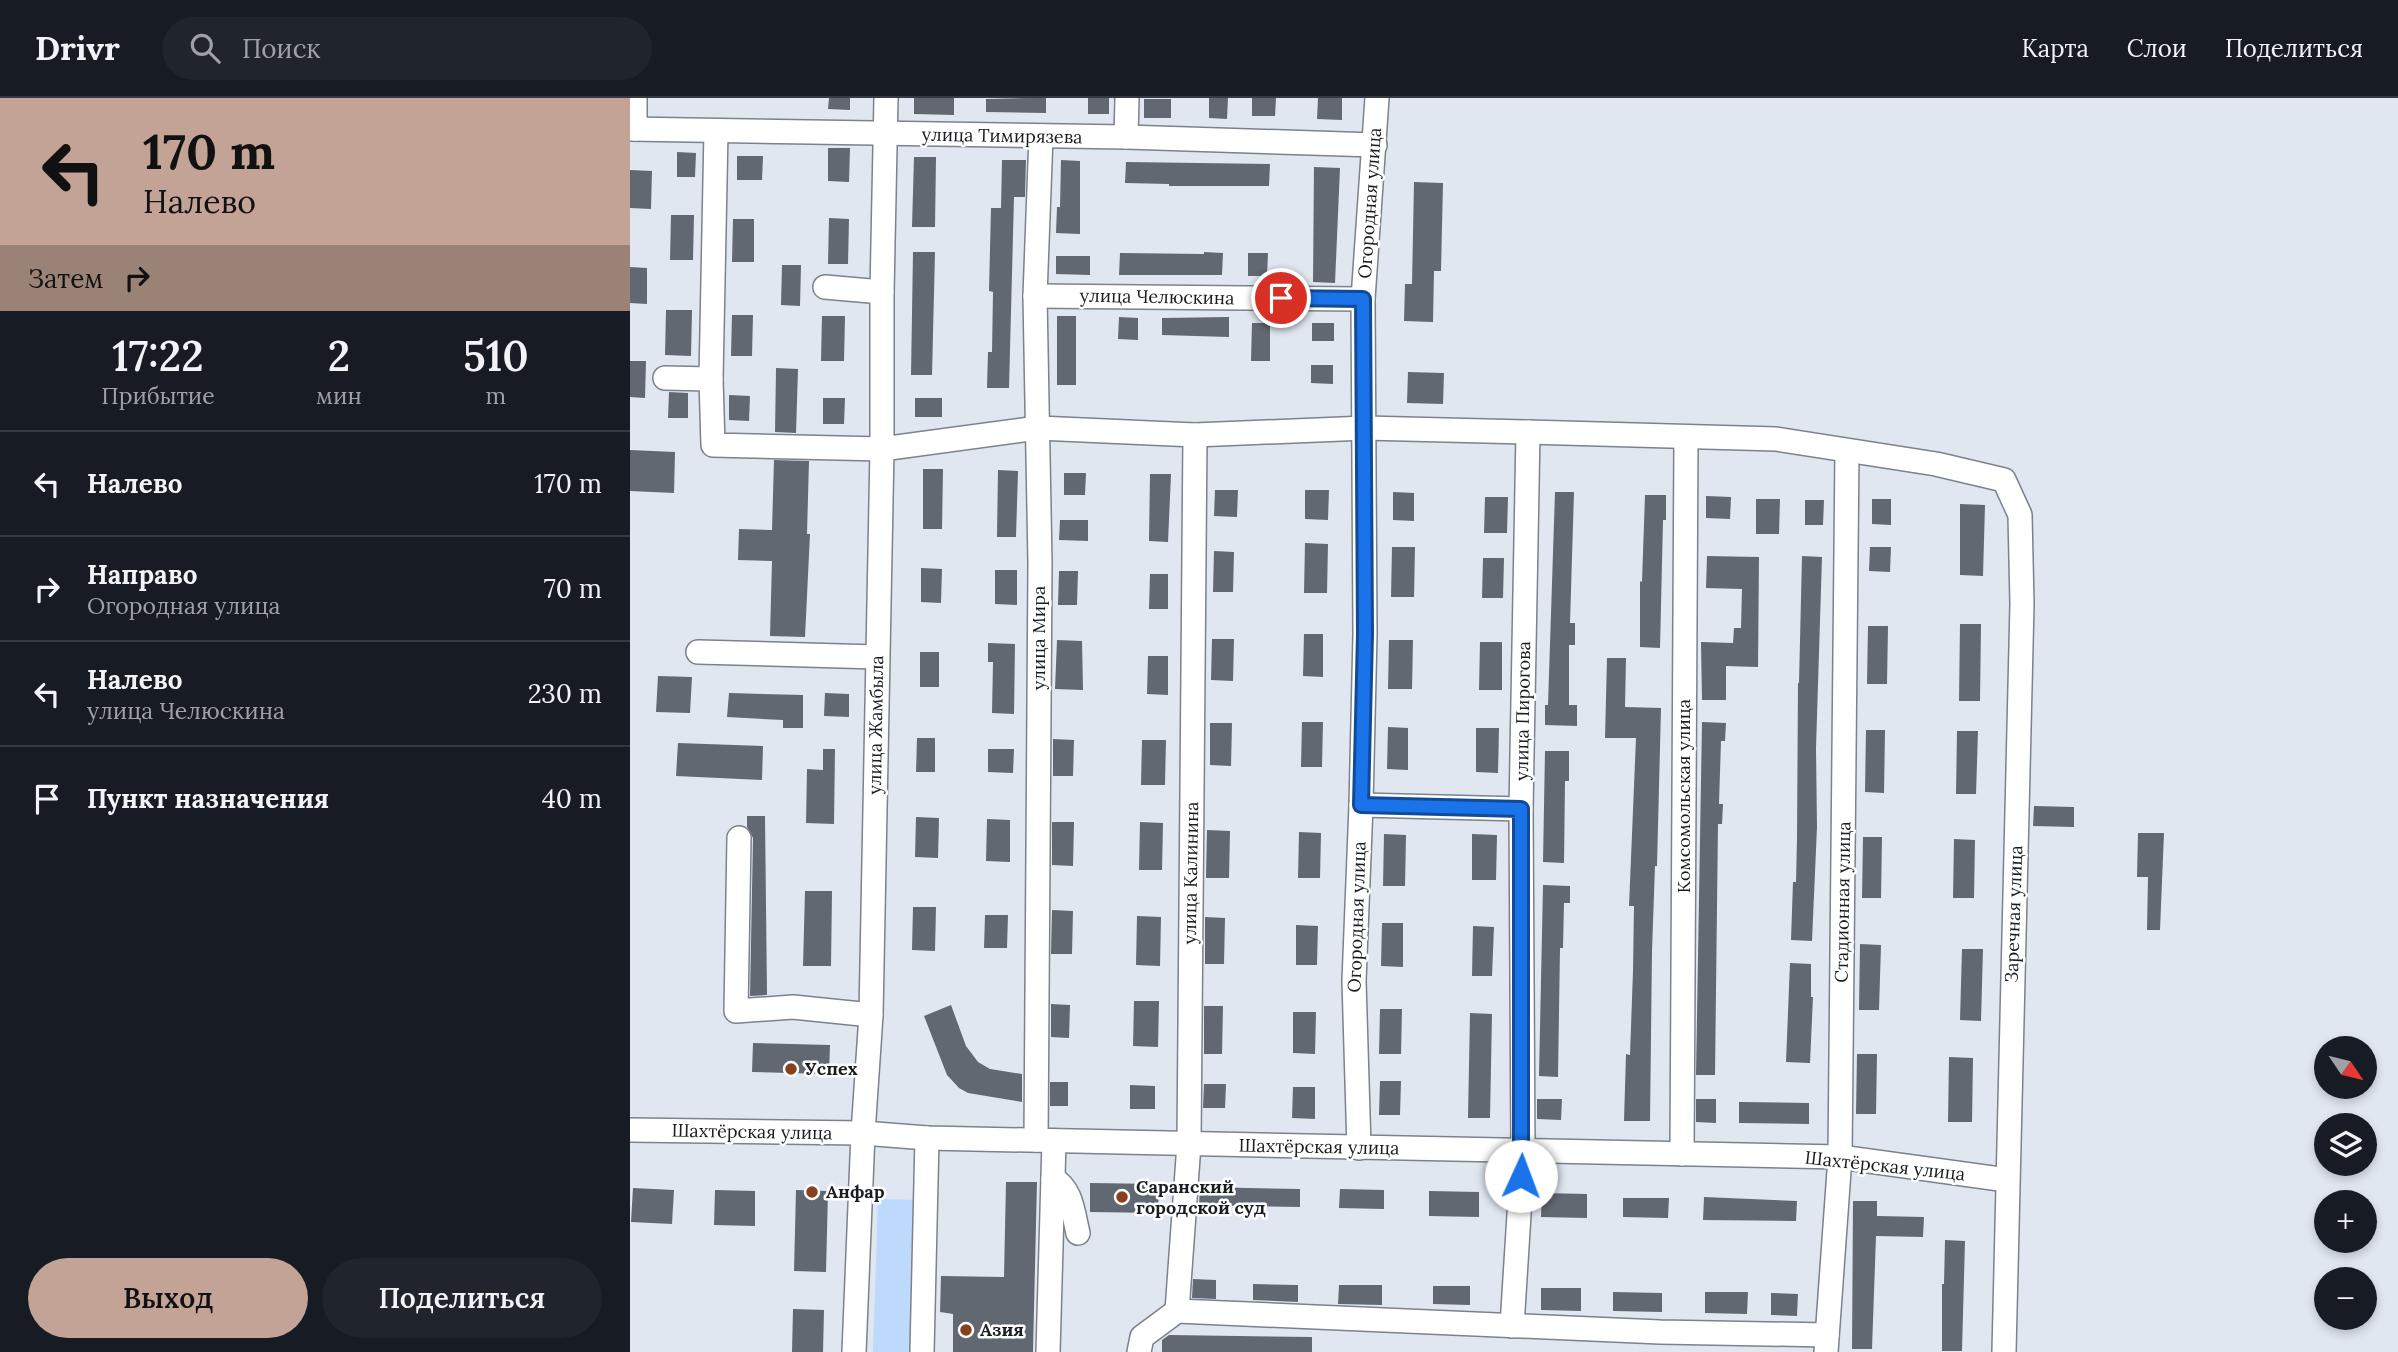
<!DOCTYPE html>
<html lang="ru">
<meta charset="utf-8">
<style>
body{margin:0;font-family:Lora,serif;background:#20242c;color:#f1f3f6;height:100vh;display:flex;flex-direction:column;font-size:26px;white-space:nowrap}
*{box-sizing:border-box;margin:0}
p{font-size:23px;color:#9ea1a6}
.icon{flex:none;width:38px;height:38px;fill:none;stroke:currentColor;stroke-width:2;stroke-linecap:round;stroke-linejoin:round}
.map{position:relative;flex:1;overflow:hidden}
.drawer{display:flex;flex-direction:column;background:#171b24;width:630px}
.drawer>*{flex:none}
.top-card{background:#c2a395;color:#111;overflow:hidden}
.needle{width:46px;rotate:125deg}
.controls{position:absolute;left:1684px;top:938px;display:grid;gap:14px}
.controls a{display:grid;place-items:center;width:63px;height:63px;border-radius:50%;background:#171b24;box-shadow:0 4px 10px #0003;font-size:35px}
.pin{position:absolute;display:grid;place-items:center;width:60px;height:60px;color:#fff;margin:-30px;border:4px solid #fff;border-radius:50%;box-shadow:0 2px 7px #0007}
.me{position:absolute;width:77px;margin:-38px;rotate:2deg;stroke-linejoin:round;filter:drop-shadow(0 0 5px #0008)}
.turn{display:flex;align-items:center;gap:24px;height:147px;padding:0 28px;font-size:32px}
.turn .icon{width:91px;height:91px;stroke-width:2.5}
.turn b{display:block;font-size:49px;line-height:60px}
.then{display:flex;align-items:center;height:66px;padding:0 28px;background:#0003;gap:14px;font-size:26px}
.eta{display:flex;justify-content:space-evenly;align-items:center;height:119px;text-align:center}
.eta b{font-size:42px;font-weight:600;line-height:49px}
.cta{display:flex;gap:14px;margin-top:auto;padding:14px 28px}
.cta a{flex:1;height:80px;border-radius:42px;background:#c2a395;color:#111;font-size:28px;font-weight:600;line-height:80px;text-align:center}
.cta a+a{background:#20242c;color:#f1f3f6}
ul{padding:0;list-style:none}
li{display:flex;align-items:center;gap:21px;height:105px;padding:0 28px;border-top:2px solid #363941}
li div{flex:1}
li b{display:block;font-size:26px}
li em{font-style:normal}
header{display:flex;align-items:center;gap:42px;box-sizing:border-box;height:98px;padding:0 35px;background:#171b24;border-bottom:2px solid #363941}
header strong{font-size:33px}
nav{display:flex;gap:38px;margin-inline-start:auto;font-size:24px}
.search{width:490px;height:63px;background:#20242c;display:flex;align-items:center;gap:18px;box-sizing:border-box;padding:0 24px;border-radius:38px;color:#9ea1a6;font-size:26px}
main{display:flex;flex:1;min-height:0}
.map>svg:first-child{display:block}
</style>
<header>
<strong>Drivr</strong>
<div class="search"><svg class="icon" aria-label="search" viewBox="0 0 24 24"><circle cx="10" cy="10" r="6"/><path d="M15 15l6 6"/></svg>Поиск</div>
<nav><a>Карта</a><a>Слои</a><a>Поделиться</a></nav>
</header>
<main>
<section class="drawer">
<div class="top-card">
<div class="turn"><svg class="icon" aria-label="left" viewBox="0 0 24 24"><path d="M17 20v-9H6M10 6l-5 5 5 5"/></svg><div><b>170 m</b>Налево</div></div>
<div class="then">Затем<svg class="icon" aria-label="right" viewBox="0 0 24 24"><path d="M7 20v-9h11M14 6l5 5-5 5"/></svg></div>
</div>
<div class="eta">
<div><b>17:22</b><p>Прибытие</p></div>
<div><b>2</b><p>мин</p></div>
<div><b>510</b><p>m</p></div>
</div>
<ul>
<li><svg class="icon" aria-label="left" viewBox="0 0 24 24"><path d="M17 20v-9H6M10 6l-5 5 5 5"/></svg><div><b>Налево</b></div><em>170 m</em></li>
<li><svg class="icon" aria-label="right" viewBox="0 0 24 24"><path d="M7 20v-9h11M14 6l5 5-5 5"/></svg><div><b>Направо</b><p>Огородная улица</p></div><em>70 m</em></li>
<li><svg class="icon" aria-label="left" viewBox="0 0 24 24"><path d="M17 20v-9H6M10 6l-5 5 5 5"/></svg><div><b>Налево</b><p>улица Челюскина</p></div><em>230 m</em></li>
<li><svg class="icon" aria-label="arrive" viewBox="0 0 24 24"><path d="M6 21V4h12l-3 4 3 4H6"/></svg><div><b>Пункт назначения</b></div><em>40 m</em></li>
</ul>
<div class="cta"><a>Выход</a><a>Поделиться</a></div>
</section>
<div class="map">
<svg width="1768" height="1254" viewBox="0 0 1768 1254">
<rect width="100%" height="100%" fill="#e0e7f1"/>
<polygon fill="#bdd9fc" points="248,1101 288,1102 283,1254 243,1254"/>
<g fill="#616871">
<polygon points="199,0 220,0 220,12 198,11"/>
<polygon points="284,0 324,0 324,17 284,16"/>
<polygon points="397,0 416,0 416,15 356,14 356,1"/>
<rect x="458" y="0" width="21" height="16"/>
<polygon points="579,0 598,0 597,21 579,20"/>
<polygon points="622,0 646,0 645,18 622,18"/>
<polygon points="688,0 712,0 712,22 687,21"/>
<rect x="514" y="1" width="27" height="19"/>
<polygon points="198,50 220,50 219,84 198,83"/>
<polygon points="47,54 66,55 65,79 47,79"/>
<polygon points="107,58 133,58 132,82 107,82"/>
<polygon points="284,59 306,59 305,129 282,129"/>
<polygon points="372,62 396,62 395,99 384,99 379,290 357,290 358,254 362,254 363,194 359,193 361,110 371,110"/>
<polygon points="431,62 450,63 450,136 426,135 427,109 430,109"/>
<polygon points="496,64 640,66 639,88 539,88 539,86 495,85"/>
<polygon points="684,69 710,70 705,185 683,184"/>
<polygon points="0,72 22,73 21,111 0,110"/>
<polygon points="784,84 813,85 811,173 804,173 803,224 774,223 775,186 782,186"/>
<polygon points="41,117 64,117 63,162 40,162"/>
<polygon points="199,120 219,121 218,166 198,166"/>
<polygon points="103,121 124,121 124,164 102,164"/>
<polygon points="283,154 305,154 302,277 281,277"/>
<polygon points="574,154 593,155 592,177 489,177 490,155 574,156"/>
<polygon points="618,155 638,155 637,178 618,178"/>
<polygon points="426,158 460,158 460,177 426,176"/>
<polygon points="152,167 171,167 170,208 151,207"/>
<polygon points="0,169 17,170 17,206 0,205"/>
<polygon points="36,212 62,212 61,258 35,257"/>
<polygon points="102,217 123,217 122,258 101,258"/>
<polygon points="192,218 215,218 214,263 191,263"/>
<rect x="427" y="218" width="19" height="69"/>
<polygon points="489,219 508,220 508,242 488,241"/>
<polygon points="599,219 599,239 532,237 532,220"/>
<polygon points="622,225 640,225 640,263 621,263"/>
<rect x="682" y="225" width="22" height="18"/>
<polygon points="0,263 16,263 15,300 0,299"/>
<polygon points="681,267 703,267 703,286 681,285"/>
<polygon points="146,270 168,271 166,335 145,334"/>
<polygon points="778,274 814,275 813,306 777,305"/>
<polygon points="39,294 58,295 58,320 38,320"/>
<polygon points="99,297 120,298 119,323 99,322"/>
<polygon points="193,300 215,300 214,326 193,326"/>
<rect x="285" y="300" width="27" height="19"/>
<polygon points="0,352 45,354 44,395 0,393"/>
<polygon points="144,362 179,363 177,436 180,436 175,539 140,538 142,463 108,462 109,431 142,432"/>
<polygon points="293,371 313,371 312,431 293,431"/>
<polygon points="368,372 388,373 386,439 367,439"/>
<polygon points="434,375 456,375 455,397 434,397"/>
<polygon points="520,376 541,376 538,444 519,443"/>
<polygon points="585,392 608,392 607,419 584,418"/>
<polygon points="675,392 699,392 698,422 675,421"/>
<polygon points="763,394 784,395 784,423 763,422"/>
<polygon points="925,394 944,394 940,525 945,525 945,547 939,547 939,607 947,607 947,628 915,627 915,607 918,607"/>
<polygon points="1015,397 1036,397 1036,422 1033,422 1030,550 1010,549 1010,483 1012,484"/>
<polygon points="1076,398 1101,399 1100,421 1076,420"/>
<polygon points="855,399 878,399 877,435 854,435"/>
<polygon points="1126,401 1150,401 1149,436 1126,436"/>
<polygon points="1242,401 1261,401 1261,427 1242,426"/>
<polygon points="1175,402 1194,402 1193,427 1175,427"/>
<polygon points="1330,406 1355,407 1353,478 1330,477"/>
<polygon points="430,422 458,422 458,443 429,442"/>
<polygon points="675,445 698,446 697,495 674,495"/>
<polygon points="762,449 785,449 784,499 761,499"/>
<polygon points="1240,449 1261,449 1260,474 1239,473"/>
<polygon points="584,453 604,454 603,494 583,494"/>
<polygon points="1077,458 1129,459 1128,569 1096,568 1096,602 1072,602 1071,544 1103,545 1104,530 1111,530 1112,491 1076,490"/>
<polygon points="1172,458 1192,459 1186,650 1187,729 1182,843 1161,842 1163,784 1166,784 1167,741 1168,585 1169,585"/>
<polygon points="853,460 874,460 873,500 852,500"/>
<polygon points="291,470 312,471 311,505 291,504"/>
<polygon points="365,472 387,472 387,507 365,506"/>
<polygon points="429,473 448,473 447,507 428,507"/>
<polygon points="520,476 538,476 538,511 519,511"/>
<polygon points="1330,526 1351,526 1350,603 1329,603"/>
<polygon points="1238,528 1258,528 1257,586 1237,586"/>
<polygon points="674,536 693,536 693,579 673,578"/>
<polygon points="582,541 604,541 603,583 581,582"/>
<polygon points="427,542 452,543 453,592 425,591"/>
<polygon points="759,542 783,542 782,591 758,591"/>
<polygon points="850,544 872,544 872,592 849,592"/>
<polygon points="358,545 385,546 384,616 362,615 363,564 358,564"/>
<rect x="290" y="554" width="19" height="35"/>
<polygon points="518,558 538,558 538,597 517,596"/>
<polygon points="977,560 996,560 995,609 1031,610 1027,768 1025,768 1022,853 1020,1023 994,1023 996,956 1000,957 1003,873 1004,808 999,808 1006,640 975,640"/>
<polygon points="28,578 62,579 60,615 26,614"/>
<polygon points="99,595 173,597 173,630 153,630 153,622 97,619"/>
<polygon points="195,595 219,596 219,619 194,618"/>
<polygon points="672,624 693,624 692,669 671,669"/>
<polygon points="1072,624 1096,625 1095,643 1091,643 1089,706 1093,706 1092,726 1088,726 1085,977 1066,977"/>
<polygon points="580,625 602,625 601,668 580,667"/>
<polygon points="758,629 778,630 778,672 757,671"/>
<polygon points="846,630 869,630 868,675 846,674"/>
<polygon points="1236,632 1255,632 1254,695 1235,694"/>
<polygon points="1327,633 1348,633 1346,696 1326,696"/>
<polygon points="287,640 305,640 305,674 286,674"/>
<polygon points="423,641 444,642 443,678 423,678"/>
<polygon points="512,642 536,642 535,687 511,687"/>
<polygon points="48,645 133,648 132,682 46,678"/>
<polygon points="193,651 205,651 204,726 176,725 177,671 193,672"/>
<polygon points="358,651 384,651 383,675 358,674"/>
<polygon points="915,653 939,653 939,683 935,683 934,765 913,764"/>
<polygon points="1404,708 1444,709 1444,729 1403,728"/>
<polygon points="117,718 135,718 137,897 120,898 123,740 117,729"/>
<polygon points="286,719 309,720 308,760 285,759"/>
<polygon points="357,721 380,722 380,764 356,763"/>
<polygon points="422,724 444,724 443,768 422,767"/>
<polygon points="510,724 533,725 532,772 509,772"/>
<polygon points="577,732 600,733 599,780 576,780"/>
<polygon points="669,734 691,735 690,780 668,780"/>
<polygon points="1508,735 1534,735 1530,832 1517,832 1518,779 1507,779"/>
<polygon points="754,736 776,737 775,788 753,788"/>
<polygon points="842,736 867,737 866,782 842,782"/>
<polygon points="1233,739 1252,739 1251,800 1232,800"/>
<polygon points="1324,741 1345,742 1344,800 1323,800"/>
<polygon points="913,787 940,788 940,805 934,805 933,850 930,850 928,979 909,978"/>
<polygon points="175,793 202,793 201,868 173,868"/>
<polygon points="283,809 306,809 305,853 282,852"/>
<polygon points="422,812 443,813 442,856 421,856"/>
<polygon points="355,817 378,817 377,850 354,850"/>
<polygon points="507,818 531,819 530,868 506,867"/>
<polygon points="575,819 595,820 594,866 575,866"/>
<polygon points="752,825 773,825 773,869 751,868"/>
<polygon points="666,827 688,828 687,867 666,867"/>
<polygon points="843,828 864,829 862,878 842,878"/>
<polygon points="1230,846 1251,847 1249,912 1229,912"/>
<polygon points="1332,851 1353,851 1351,923 1330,922"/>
<polygon points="1160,865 1181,866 1181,899 1183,899 1180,965 1156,964"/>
<polygon points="504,903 529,903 528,949 503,948"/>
<polygon points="421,906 440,907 439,940 421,939"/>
<polygon points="321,907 336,948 348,964 360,971 392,976 392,1004 338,995 329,990 317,977 294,918"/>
<polygon points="574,908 593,908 592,956 574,956"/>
<polygon points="750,911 772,911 771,956 749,956"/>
<polygon points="663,914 686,914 685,956 663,955"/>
<polygon points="840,915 862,916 860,1020 838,1020"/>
<polygon points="123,945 200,947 199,976 122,974"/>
<polygon points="1227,956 1247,956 1246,1016 1226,1016"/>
<polygon points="1319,959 1343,960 1342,1024 1318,1024"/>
<polygon points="750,983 771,983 770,1017 749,1017"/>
<rect x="420" y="984" width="18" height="24"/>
<polygon points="574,986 596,986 595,1010 573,1010"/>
<polygon points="500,987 525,988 525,1011 500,1011"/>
<polygon points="663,989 685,989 685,1021 662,1020"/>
<polygon points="907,1001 932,1001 931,1022 907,1021"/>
<polygon points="1066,1001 1086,1001 1086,1025 1066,1024"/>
<polygon points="1109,1004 1179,1005 1179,1026 1109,1025"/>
<polygon points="376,1084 407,1084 403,1254 323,1254 323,1216 310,1214 311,1178 374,1179"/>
<polygon points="460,1085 529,1086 528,1115 460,1114"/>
<polygon points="570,1089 670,1091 670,1109 569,1107"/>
<polygon points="3,1090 44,1092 42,1126 1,1124"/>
<polygon points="710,1091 754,1092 754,1111 709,1110"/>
<polygon points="85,1092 125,1093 125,1128 84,1127"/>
<polygon points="166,1092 198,1093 196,1174 164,1173"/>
<polygon points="799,1093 849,1094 849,1119 799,1118"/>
<polygon points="912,1095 957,1096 957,1120 911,1119"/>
<polygon points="1074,1099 1167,1103 1166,1123 1073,1122"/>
<polygon points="993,1100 1039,1100 1038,1120 993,1119"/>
<polygon points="1223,1103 1247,1103 1247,1118 1294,1119 1293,1139 1246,1138 1242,1251 1222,1251"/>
<polygon points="1315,1142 1335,1143 1332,1253 1312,1253 1312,1186 1314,1186"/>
<polygon points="563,1181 586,1182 586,1201 562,1200"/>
<polygon points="623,1186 668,1187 668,1204 623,1202"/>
<polygon points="709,1187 752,1187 752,1207 708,1206"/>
<polygon points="803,1188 840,1188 840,1207 803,1206"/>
<polygon points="911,1190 951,1190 951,1213 911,1212"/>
<polygon points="983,1194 1032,1195 1032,1214 983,1213"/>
<polygon points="1075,1194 1118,1194 1117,1216 1075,1215"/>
<polygon points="1141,1195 1168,1196 1167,1218 1141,1217"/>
<polygon points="163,1211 194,1212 193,1254 162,1254"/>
<polygon points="539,1237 682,1239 682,1254 532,1254 532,1242"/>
</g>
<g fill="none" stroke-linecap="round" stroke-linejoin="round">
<defs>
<g id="minor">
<polyline points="0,31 496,39 745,47"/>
<polyline points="5,31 5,0"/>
<polyline points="86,33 81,281 83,347 252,351 408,330 565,337 735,330 898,334 1146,341 1306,366 1374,382 1390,417 1392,506 1374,1254"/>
<polyline points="496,39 497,0"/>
<polyline points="195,189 252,194"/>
<polyline points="405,198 733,201"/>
<polyline points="35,280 81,281"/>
<polyline points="68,554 247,559"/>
<polyline points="731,707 891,711"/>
<polyline points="109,740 106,913 163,909 241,917"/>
<polyline points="0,1032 233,1035 297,1040 1210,1059 1377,1082"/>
<polyline points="406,1042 410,465 405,198 411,38"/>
<polyline points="729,1050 724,883 731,707 735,536 733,201 747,0"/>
<polyline points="1052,1056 1056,340"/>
<path d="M423,1081C442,1091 443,1115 448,1135"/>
<polyline points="547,1213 559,1046 565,337"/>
<polyline points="882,1228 893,1053 891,711 898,334"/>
<polyline points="224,1254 233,1035 241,917 252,351 252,194 256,0"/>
<polyline points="292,1254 297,1040"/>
<polyline points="418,1254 424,1043"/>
<polyline points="509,1254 512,1239 547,1213 1030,1234 1197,1237"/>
<polyline points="1196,1254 1210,1059 1217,353"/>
</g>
</defs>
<use href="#minor" stroke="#7b828b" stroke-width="26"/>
<use href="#minor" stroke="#fff" stroke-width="23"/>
</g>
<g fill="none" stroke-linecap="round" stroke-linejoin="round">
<defs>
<polyline id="route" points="651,200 733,201 735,536 731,707 891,711 891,1078"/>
</defs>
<use href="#route" stroke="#114b97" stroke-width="18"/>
<use href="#route" stroke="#1a73e8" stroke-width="12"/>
</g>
<g fill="#88411e" stroke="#fff" stroke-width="2.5">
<circle cx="161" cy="971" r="7"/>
<circle cx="182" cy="1094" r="7"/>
<circle cx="492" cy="1099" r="7"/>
<circle cx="336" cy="1232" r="7"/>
</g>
<g text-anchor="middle" stroke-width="5" stroke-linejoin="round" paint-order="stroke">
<g font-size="18" fill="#191c20" stroke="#fff">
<text transform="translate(372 38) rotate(1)" y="6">улица Тимирязева</text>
<text transform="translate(740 105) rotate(-86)" y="6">Огородная улица</text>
<text transform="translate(527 199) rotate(1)" y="6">улица Челюскина</text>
<text transform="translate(409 540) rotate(-90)" y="6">улица Мира</text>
<text transform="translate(893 613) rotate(-89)" y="6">улица Пирогова</text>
<text transform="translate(246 627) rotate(-89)" y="6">улица Жамбыла</text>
<text transform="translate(1054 698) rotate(-90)" y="6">Комсомольская улица</text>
<text transform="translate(561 775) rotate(-89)" y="6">улица Калинина</text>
<text transform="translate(1213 804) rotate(-89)" y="6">Стадионная улица</text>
<text transform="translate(1384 816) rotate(-88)" y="6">Заречная улица</text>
<text transform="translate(727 819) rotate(-88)" y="6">Огородная улица</text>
<text transform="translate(122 1034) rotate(1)" y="6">Шахтёрская улица</text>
<text transform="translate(689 1049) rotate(1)" y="6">Шахтёрская улица</text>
<text transform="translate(1255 1068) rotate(6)" y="6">Шахтёрская улица</text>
</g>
<g font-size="18" font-weight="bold" fill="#191c20" stroke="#fff" text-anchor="start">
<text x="175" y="977">Успех</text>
<text x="506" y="1095">Саранский<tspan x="506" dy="21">городской суд</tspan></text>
<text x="196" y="1100">Анфар</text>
<text x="350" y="1238">Азия</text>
</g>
</g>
</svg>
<div class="controls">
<a><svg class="needle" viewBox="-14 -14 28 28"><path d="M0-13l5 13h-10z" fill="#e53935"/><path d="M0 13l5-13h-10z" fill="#9ea1a6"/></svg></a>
<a><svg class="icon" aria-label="layers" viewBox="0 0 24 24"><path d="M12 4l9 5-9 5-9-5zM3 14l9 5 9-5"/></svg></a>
<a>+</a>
<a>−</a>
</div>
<div class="pin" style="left:651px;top:200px;background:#d93025"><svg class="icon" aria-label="arrive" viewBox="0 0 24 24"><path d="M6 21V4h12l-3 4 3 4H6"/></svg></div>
<svg class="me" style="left:891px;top:1078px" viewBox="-20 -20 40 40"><circle r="19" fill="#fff"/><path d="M0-13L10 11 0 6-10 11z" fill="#1a73e8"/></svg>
</div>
</main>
